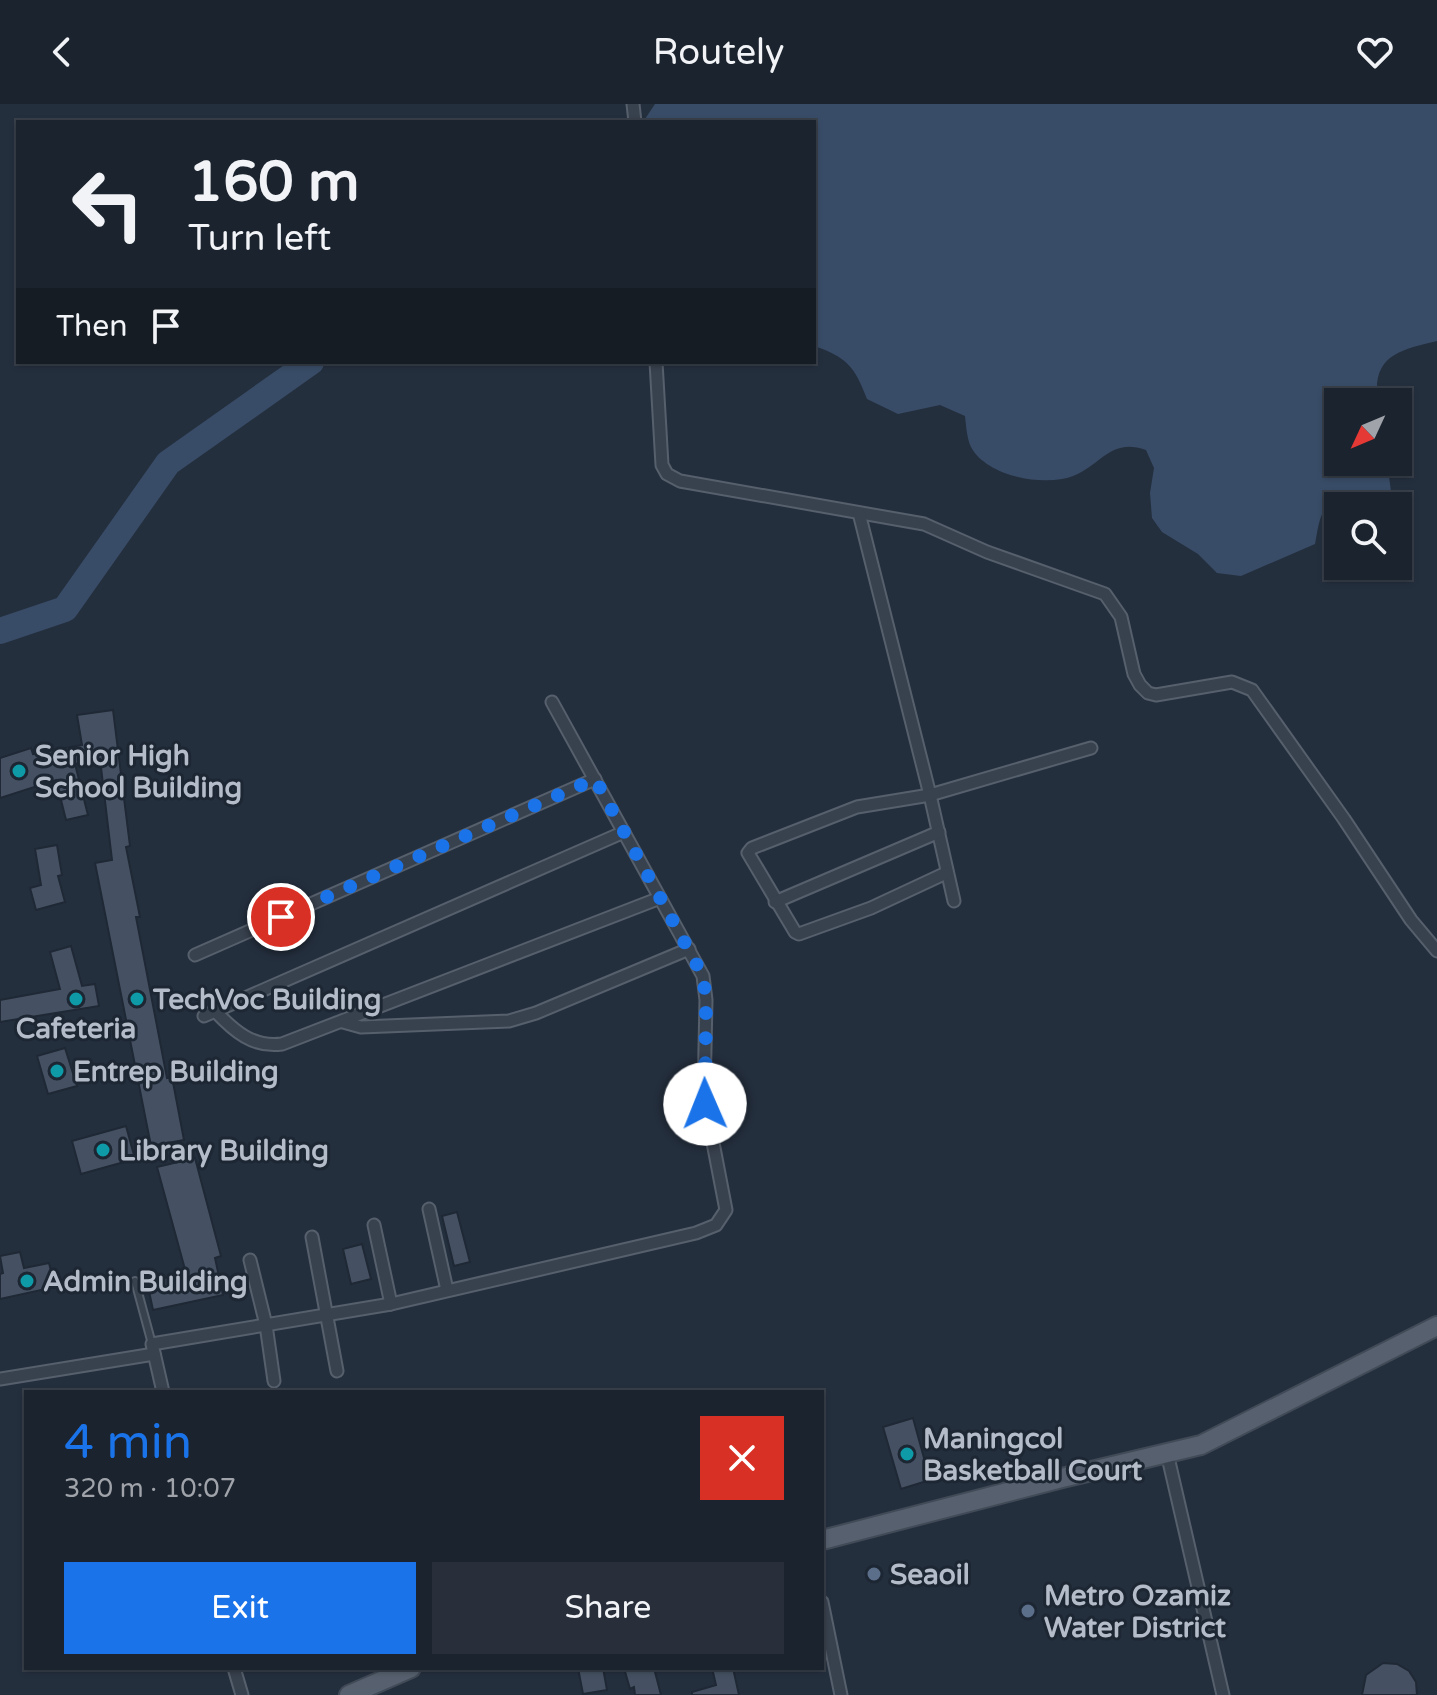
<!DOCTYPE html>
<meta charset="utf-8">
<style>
body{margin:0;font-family:"Varela Round",sans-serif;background:#282f3a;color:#f1f3f6;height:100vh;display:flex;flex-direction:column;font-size:30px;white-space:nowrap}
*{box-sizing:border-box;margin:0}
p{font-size:26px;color:#a0a4aa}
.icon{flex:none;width:44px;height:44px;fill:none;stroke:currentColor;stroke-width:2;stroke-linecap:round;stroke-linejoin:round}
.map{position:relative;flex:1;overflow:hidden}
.drawer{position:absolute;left:24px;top:1286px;width:800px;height:280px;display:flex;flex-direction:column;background:#1b232e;border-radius:0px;box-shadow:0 2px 6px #0004,0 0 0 2px #39404a}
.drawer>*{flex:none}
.guide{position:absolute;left:16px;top:16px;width:800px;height:244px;border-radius:0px;box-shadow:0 2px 6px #0004,0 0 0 2px #39404a;background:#1b232e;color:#f1f3f6;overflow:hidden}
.needle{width:52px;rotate:226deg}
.tools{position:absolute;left:1324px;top:284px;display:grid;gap:16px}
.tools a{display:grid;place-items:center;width:88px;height:88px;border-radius:0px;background:#1b232e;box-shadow:0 2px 6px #0004,0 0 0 2px #39404a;font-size:40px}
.pin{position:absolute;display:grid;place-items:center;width:68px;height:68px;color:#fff;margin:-34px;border:4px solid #fff;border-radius:50%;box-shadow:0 2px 8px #0007}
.me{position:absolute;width:88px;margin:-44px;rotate:359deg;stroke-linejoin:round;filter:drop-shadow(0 0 6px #0008)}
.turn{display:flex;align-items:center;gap:28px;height:168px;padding:0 40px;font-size:36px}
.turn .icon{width:104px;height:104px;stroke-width:2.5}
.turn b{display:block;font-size:56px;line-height:68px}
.then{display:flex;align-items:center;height:76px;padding:0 40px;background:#0003;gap:16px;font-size:30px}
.round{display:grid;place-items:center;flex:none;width:84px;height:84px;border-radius:0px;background:#282f3a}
.headline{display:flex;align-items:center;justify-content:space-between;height:136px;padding:0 40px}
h1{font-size:48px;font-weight:600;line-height:60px;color:#1a73e8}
.button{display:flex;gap:16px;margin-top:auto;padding:16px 40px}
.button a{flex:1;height:92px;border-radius:0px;background:#1a73e8;color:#fff;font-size:32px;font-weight:600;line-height:92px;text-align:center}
.button a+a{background:#282f3a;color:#f1f3f6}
header{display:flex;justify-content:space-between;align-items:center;height:104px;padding:0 40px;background:#1b232e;font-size:36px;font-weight:600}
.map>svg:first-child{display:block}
</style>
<header><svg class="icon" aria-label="back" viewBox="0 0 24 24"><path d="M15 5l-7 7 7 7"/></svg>Routely<svg class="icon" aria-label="heart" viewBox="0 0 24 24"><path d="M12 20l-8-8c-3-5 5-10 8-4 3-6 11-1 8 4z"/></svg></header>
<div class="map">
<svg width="1437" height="1591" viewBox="0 0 1437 1591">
<rect width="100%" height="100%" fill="#242f3e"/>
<path fill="#394c67" d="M655,0H1437V237C1399,246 1371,252 1378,298H1338V358H1387L1393,402H1351L1340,394C1319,402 1319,420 1315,440L1241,472L1217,469L1198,450L1162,428L1152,414L1150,389L1154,364L1146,346C1111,333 1101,361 1073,372C1045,383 987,373 971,343C967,335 966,321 965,312L940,301L898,310L867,295C855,263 847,253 814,242V18H643Z"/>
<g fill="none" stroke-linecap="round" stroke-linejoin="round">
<polyline stroke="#394c67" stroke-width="26" points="0,527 65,505 168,359 311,258"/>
</g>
<g fill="#455162" stroke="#1f2835" stroke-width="2">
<polygon points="113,606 130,742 126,743 140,813 136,813 167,974 172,973 184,1036 151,1042 95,759 112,756 100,655 75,660 88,711 66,716 56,676 0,694 0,654 31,644 33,650 82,641 77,611"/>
<polygon points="57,741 62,771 58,772 65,798 36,806 30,784 41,781 35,745"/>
<polygon points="71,842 82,882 95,880 99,902 0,918 0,896 60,885 50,848"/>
<polygon points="65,944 77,982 48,990 37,952"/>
<polygon points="126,1022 135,1055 81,1070 72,1037"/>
<polygon points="195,1054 221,1152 215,1154 223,1191 153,1206 147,1178 186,1169 157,1063"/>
<polygon points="457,1108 470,1158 454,1162 442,1112"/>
<polygon points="362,1140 371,1175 351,1180 343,1145"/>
<polygon points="20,1148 24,1164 49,1159 55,1183 0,1195 0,1170 3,1169 0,1152"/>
<polygon points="913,1314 930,1376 901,1385 883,1323"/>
<polygon points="1383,1559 1397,1560 1409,1567 1416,1578 1417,1591 1362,1591 1366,1571"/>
<polygon points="578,1564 603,1564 607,1586 583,1590"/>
<polygon points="624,1564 654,1564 661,1591 635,1591 634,1583 630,1585"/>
<polygon points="712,1564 733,1564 739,1591 692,1591 692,1588 716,1581"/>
</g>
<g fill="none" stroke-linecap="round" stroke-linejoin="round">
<defs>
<polyline id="lane" points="135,1177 152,1240"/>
<g id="street">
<polyline points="633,0 635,18"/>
<polyline points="656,258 662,361 667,370 680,377 924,420 987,448 1105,490 1121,513 1134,570 1140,581 1148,589 1156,591 1232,578 1252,586 1344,715 1411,816 1437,847"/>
<polyline points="859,409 930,691 954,797"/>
<polyline points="946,769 871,804 799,830 795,828 748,749 752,744 857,703 930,691 1091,644"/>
<polyline points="775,798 939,728"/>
<polyline points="195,851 595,675"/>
<path d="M215,907C234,927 253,944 282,940L660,794"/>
<polyline points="204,912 624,728"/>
<polyline points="343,918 361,923 509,917 536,909 689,845"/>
<polyline points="429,1105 447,1186"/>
<polyline points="312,1133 337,1267"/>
<polyline points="250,1156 266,1221 274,1277"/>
<polyline points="391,1200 696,1129 716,1121 726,1106 704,992 706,896 703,872 552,598"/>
<polyline points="0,1275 154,1250"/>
<polyline points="163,1288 152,1240 391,1200 374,1121"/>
<polyline points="1167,1349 1223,1591"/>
<polyline points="822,1498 841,1591"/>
<polyline points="234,1564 242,1591"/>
</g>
<g id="primary">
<polyline points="822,1436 1062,1374 1201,1341 1437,1222"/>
<polyline points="349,1591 411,1564"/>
</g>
</defs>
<use href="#lane" stroke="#565f6c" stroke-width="10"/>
<use href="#street" stroke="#565f6c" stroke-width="15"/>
<use href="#primary" stroke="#414a57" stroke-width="22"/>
<use href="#lane" stroke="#38414e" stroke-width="6"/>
<use href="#street" stroke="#38414e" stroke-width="11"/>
<use href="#primary" stroke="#56606e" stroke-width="18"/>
</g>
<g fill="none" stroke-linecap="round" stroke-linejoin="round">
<polyline stroke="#1a73e8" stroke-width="14" stroke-dasharray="0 25.2" points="281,813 595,675 703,872 706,896 705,1000"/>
</g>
<g fill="#0f9aa8" stroke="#1d2633" stroke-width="3">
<circle cx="19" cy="667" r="8"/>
<circle cx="76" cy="895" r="8"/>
<circle cx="137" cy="895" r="8"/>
<circle cx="57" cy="967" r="8"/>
<circle cx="103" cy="1046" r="8"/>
<circle cx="27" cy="1177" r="8"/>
<circle cx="907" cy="1350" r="8"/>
</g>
<g fill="#5c6f8a" stroke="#1d2633" stroke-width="3">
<circle cx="874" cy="1470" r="8"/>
<circle cx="1028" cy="1507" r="8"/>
</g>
<g text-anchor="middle" stroke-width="6" stroke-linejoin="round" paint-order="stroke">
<g font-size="28" font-weight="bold" fill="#b4bcc9" stroke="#1d2633" text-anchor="start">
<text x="35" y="661">Senior High<tspan x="35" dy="32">School Building</tspan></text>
<text x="153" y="905">TechVoc Building</text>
<text x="76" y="934" text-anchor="middle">Cafeteria</text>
<text x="73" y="977">Entrep Building</text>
<text x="119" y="1056">Library Building</text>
<text x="43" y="1187">Admin Building</text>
<text x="923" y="1344">Maningcol<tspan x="923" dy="32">Basketball Court</tspan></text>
<text x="890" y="1480">Seaoil</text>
<text x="1044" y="1501">Metro Ozamiz<tspan x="1044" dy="32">Water District</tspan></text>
</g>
</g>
</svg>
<div class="tools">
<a><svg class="needle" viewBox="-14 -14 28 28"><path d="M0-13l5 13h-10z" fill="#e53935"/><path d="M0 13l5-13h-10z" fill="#a0a4aa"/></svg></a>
<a><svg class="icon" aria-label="search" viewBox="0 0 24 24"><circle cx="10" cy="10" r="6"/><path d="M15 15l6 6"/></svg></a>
</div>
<div class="pin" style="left:281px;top:813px;background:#d93025"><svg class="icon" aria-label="arrive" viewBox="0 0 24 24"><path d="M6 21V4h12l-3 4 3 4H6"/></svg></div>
<svg class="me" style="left:705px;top:1000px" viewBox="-20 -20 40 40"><circle r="19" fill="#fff"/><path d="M0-13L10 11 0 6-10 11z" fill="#1a73e8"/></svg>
<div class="guide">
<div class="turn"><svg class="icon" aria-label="left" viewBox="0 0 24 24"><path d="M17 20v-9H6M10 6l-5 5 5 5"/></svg><div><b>160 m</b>Turn left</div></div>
<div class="then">Then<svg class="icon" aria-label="arrive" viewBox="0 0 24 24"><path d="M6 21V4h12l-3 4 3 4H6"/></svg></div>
</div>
<section class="drawer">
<div class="headline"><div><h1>4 min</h1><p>320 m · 10:07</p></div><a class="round" style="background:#d93025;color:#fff"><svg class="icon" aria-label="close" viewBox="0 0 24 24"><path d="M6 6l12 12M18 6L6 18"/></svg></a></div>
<div class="button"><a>Exit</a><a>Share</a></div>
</section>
</div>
